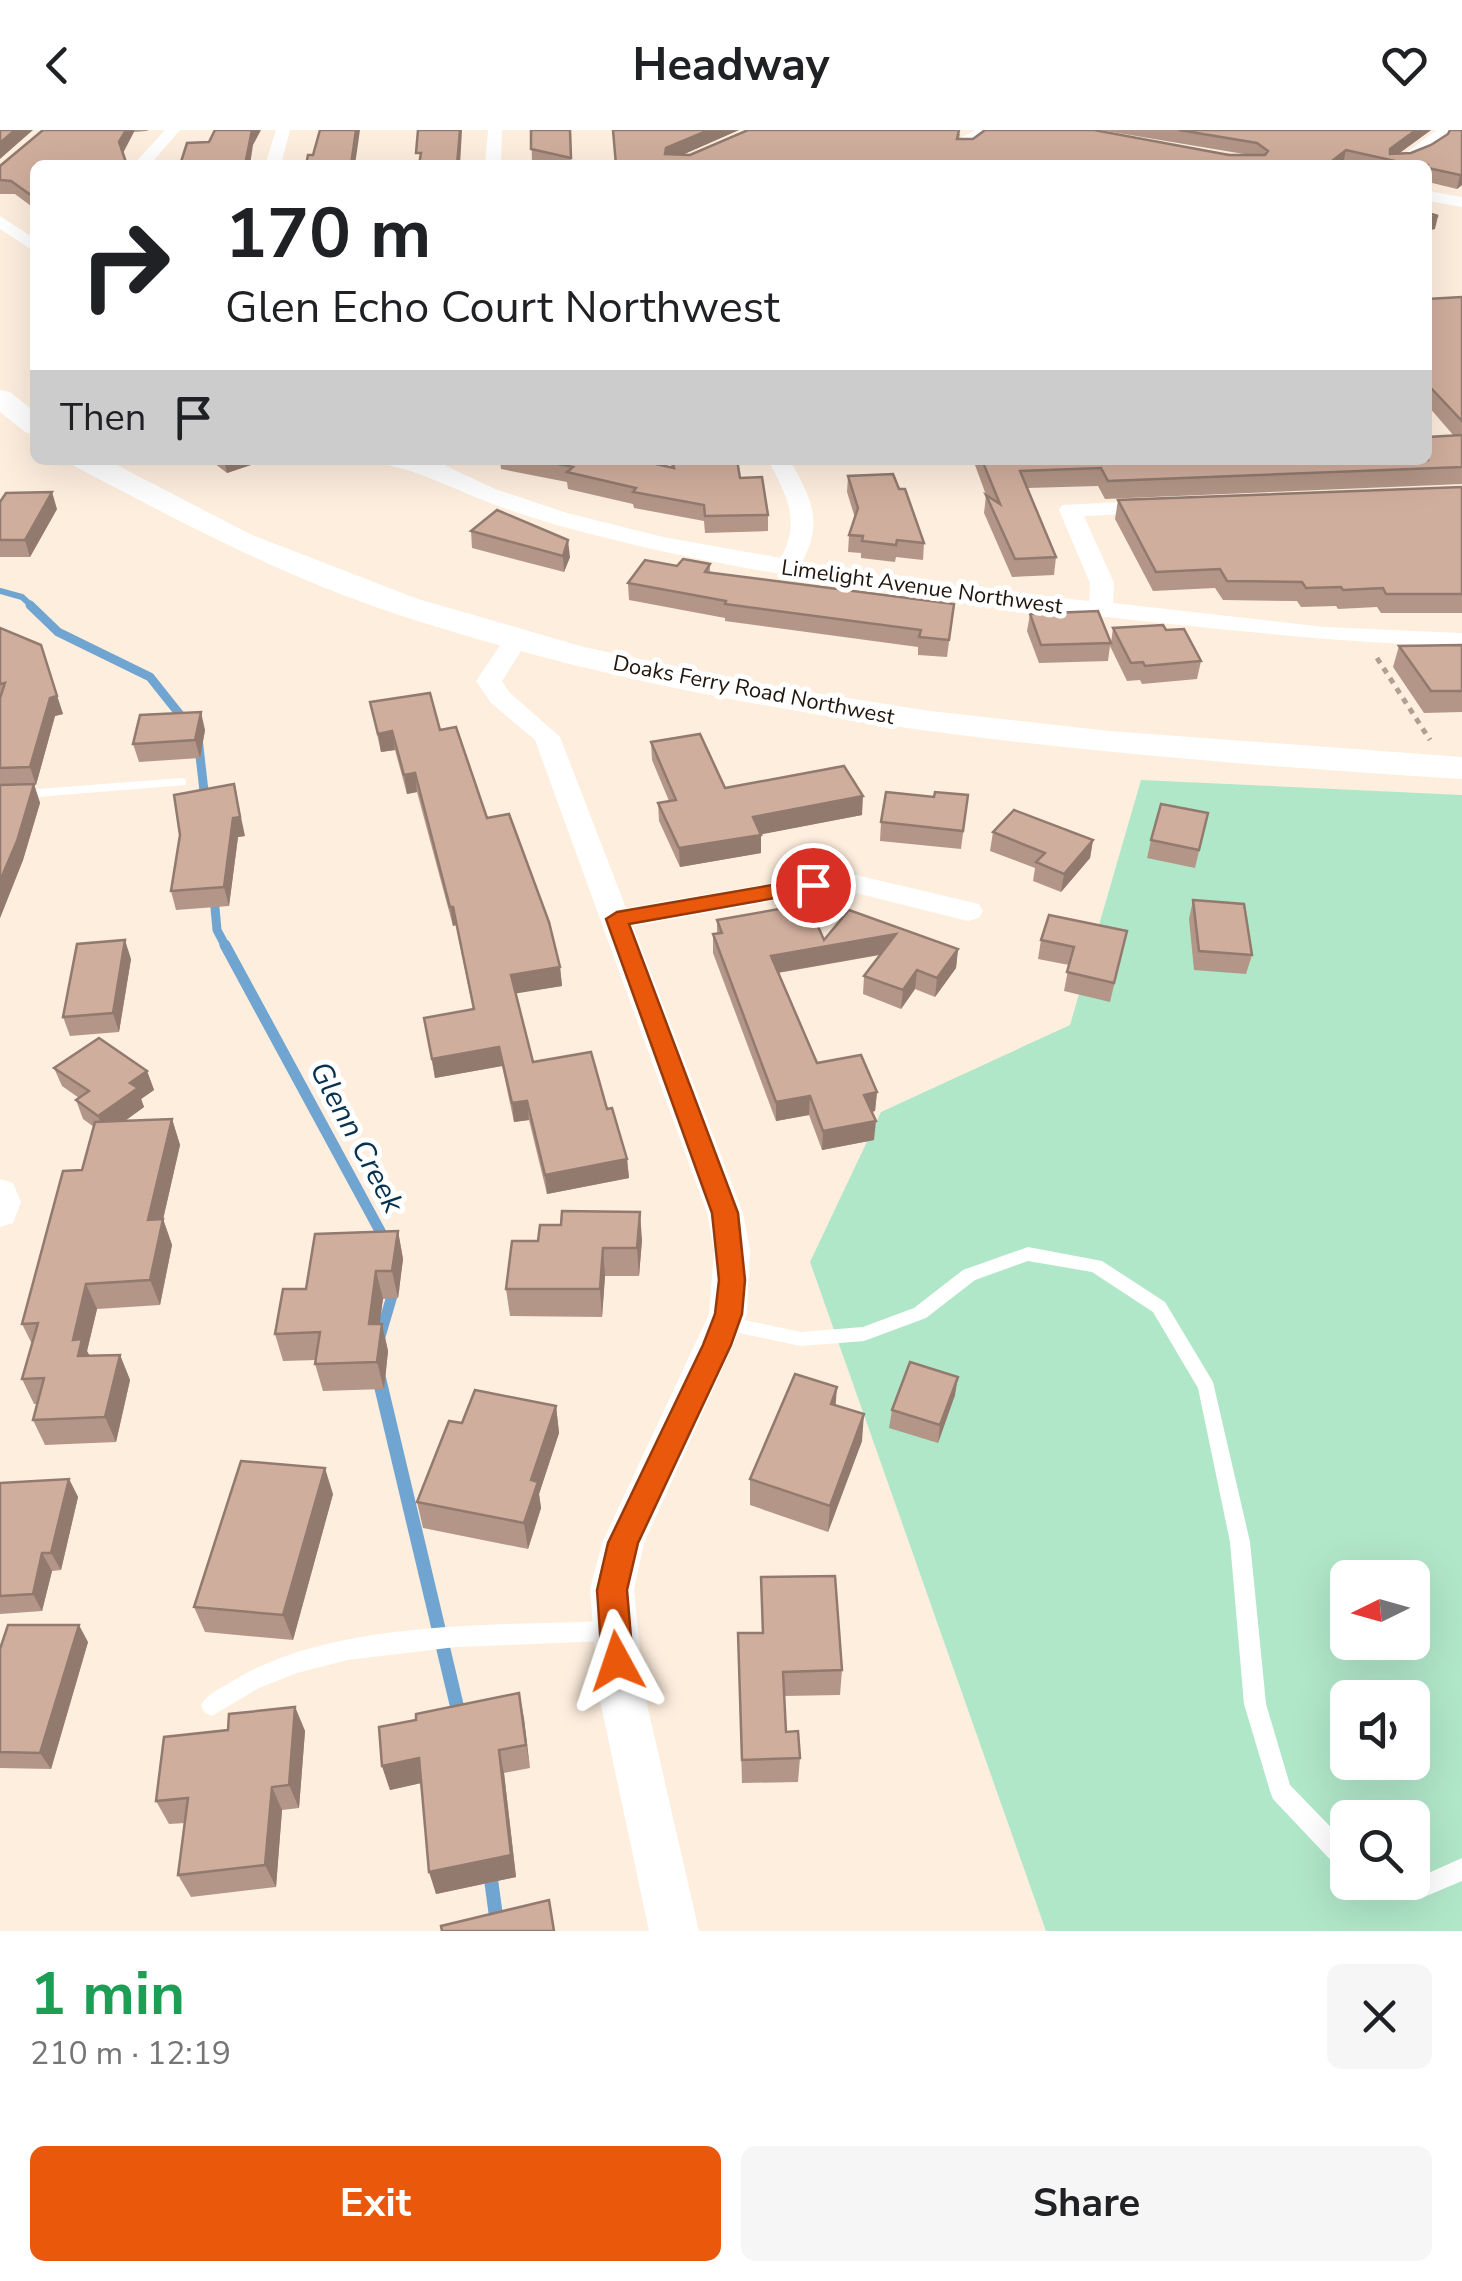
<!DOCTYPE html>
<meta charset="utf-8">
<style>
body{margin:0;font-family:"Nunito Sans",sans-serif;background:#f6f6f6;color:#202124;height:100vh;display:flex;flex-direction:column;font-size:38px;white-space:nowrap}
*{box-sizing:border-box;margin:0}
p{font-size:32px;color:#757577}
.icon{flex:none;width:55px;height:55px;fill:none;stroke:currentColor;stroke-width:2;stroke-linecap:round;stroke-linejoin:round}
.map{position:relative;height:1801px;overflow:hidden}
.side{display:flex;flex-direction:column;background:#fff;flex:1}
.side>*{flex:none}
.banner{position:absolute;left:30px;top:30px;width:1402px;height:305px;border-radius:15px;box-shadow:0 10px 40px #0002;background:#fff;color:#202124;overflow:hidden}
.needle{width:65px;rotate:265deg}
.fabs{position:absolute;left:1330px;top:1430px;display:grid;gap:20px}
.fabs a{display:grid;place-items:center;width:100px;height:100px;border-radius:15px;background:#fff;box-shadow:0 10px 40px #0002;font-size:50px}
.pin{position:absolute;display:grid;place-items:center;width:85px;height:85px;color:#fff;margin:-42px;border:5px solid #fff;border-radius:50%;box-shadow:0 2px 10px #0007}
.me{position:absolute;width:110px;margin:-55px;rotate:355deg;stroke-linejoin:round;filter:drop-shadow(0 0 8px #0008)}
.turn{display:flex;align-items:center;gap:35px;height:210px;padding:0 30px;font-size:45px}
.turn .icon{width:130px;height:130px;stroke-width:2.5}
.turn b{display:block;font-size:70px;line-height:85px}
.then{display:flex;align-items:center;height:95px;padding:0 30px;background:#0003;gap:20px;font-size:38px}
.round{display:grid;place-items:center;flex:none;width:105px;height:105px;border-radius:15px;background:#f6f6f6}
.headline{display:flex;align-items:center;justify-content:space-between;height:170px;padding:0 30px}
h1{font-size:60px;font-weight:700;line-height:75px;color:#1e9e55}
.cta{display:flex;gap:20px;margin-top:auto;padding:20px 30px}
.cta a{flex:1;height:115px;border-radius:15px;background:#ea580c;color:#fff;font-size:40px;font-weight:700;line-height:115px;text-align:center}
.cta a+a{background:#f6f6f6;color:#202124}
header{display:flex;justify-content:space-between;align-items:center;height:130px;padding:0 30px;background:#fff;font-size:45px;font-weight:700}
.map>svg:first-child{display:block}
</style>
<header><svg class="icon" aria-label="back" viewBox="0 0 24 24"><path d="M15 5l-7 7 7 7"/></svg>Headway<svg class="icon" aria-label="heart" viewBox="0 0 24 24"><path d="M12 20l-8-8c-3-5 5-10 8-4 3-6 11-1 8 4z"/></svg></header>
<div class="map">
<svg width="1462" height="1801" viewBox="0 0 1462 1801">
<rect width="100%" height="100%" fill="#feeede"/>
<path fill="#b1e7c9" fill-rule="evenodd" d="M1141,650L1462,665V1801H1046L810,1132L881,982L1070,895ZM1348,1448H1412V1512H1348ZM1348,1568H1412V1632H1348ZM1348,1688H1412V1752H1348Z"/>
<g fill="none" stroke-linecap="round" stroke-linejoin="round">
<polyline stroke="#70a4d1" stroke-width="6" points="0,461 22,467 33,477"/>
<g stroke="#70a4d1" stroke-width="9">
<polyline points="30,475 58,502 150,547 185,591"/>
<polyline points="198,608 205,670"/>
<polyline points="214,767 217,800 226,817"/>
</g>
<g stroke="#70a4d1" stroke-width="11">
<polyline points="225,815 386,1112"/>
<polyline points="379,1210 394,1159"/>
<polyline points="378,1245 379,1250"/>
</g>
<g stroke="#70a4d1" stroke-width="14">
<polyline points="379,1248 460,1589"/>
<polyline points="490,1742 498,1801"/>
</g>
<polyline stroke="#aea093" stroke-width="5" stroke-dasharray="6 6" stroke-linecap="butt" points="1377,528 1430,610"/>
<g fill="#fff" fill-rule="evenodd">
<polygon points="181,648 186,649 186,655 0,670 0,662"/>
<polygon points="1028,1117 1102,1131 1165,1172 1213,1252 1250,1412 1266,1574 1290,1655 1348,1715 1348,1743 1340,1740 1273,1669 1270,1661 1244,1574 1230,1412 1198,1258 1153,1182 1092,1142 1028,1131 975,1150 926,1188 864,1211 801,1216 725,1200 719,1198 716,1193 719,1188 725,1186 801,1202 863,1197 914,1178 963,1140"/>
<path d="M609,1491L616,1494L619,1501L616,1508L609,1511L456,1517L348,1530L297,1543L259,1558L212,1586L205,1583L201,1576C206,1564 220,1559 231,1552C331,1489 494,1496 609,1491Z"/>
<polygon points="1462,1728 1462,1751 1424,1767 1404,1760 1401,1752 1412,1752 1412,1741 1424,1745"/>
</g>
<g fill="#fff" fill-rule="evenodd">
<polygon points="165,0 180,0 150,35 133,35"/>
<polygon points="276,0 290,0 281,35 265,35"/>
<polygon points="488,0 502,0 501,35 485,35"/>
<polygon points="976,0 995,0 973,13 969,20 959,20 962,7"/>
<path d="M1437,0H1451C1444,21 1410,35 1389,35Z"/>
<polygon points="1428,61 1462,67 1462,77 1428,71"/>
<polygon points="0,86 35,109 35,122 0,99"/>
<path d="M385,330L442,334L495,359L567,383L663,407L781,428C801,390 787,366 768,330H790C811,369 824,390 802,432L900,450L1089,471L1090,453L1059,380L1062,375L1158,370L1169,377L1166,382L1084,386L1114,453L1113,473L1324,497L1462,503V517C1333,512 1206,498 1079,484C938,468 799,451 661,421C601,407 538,392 480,369C448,356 422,343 388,335Z"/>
<polygon points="516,503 528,510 502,551 509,562 560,607 626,778 813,746 856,745 979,774 983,781 979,788 968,791 856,763 813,764 633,796 743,1083 750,1120 747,1184 644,1413 634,1459 644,1561 699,1801 649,1801 598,1561 590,1459 602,1413 709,1184 714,1120 707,1083 535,610 491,573 476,551 507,505"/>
<polygon points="0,1049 13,1053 21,1072 13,1093 0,1097"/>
</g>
<g fill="#fff" fill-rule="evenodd">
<polygon points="0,260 10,262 35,282 35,305 25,302 0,282"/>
<path d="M69,330H107L252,405L418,469L584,517L752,553L930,581L1109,601L1462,627V649C1102,626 741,597 396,484C283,447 179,391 74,336Z"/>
</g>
</g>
<g fill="#b39687">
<polygon points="43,0 148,0 147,1 134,2 35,35 35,79 15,64 0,64 0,36"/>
<polygon points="531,0 570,0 571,35 543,35 532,32"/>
<polygon points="613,0 739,0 682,25 690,25 960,4 959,9 1250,25 1100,0 1431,0 1398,24 1411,23 1431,15 1462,0 1462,55 1457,59 1428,52 1428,35 1349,35 1343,34 1341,35 616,35"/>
<polygon points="1462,167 1462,354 1105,369 1098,356 1027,358 1056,427 1054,445 1012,447 984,383 986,365 975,335 975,330 1428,330 1454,306 1428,276 1428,169"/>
<polygon points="210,330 266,330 227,343"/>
<polygon points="500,330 638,330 671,337 670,330 737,330 740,348 768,385 768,401 705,403 704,391 634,378 633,374 568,359 567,352 501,339"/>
<polygon points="848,346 899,359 924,413 923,430 896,427 895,432 861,428 861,423 848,422 849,405 855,388 847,362"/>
<polygon points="1462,357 1462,483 1381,483 1377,477 1338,479 1336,476 1301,477 1297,471 1223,470 1215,458 1153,461 1115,389 1118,370"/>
<polygon points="0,372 57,379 30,427 0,427"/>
<polygon points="471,401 570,427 564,442 472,418"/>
<polygon points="710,434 710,442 954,474 947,527 918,525 918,517 725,491 725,488 629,470 628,453 677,436"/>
<polygon points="1030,484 1111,513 1113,498 1166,500 1201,531 1197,549 1142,554 1140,550 1127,551 1110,516 1108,531 1039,533 1027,501"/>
<polygon points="0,498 41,515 63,584 55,586 36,655 34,655 40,673 23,730 0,788"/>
<polygon points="1462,515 1462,582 1424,583 1393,537 1399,516"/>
<polygon points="370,572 440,600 487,688 560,837 562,856 515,863 533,932 607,979 627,1029 629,1048 547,1064 529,990 514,992 502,936 435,948 424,888 473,879 456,795 453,796 417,662 407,664 395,620 381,622"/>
<polygon points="205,600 200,628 139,632 133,614"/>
<polygon points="651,612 725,658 862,685 761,704 761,723 680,737 659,691 658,673 669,671 652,630"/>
<polygon points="968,665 961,719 880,711 881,692 934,667"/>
<polygon points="1208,683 1195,738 1147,728 1151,710"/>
<polygon points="993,702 1093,710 1090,728 1061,762 1033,751 1035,738 990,721"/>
<polygon points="180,705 245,706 238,707 229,776 176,780 171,761"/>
<polygon points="1193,770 1252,825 1246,844 1194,840 1189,789"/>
<polygon points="717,790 824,810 958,819 956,838 935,867 915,859 901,879 863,864 864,846 880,825 778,843 817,933 877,962 875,981 872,982 874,1010 822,1020 809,985 776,991 713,823 713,804 717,804"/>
<polygon points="1127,801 1110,872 1064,861 1069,835 1038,829 1041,810"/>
<polygon points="131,829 119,902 70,906 63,887"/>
<polygon points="54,938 147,941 154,960 141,969 144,977 125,991 172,989 180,1015 163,1089 172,1115 160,1175 97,1179 87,1221 90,1226 120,1225 130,1250 116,1312 45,1315 33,1290 37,1274 34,1274 22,1249 32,1214 22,1194 82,1040 94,997 83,989 76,970 79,968 62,956"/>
<polygon points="398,1101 403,1129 398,1168 383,1169 379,1194 382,1194 388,1221 384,1259 323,1261 315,1234 316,1230 283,1231 275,1204 306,1159"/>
<polygon points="642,1110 639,1146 605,1146 602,1187 510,1186 506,1159 512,1111"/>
<polygon points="955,1265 938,1313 889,1298 892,1280"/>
<polygon points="556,1276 559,1303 539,1364 541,1378 528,1419 423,1398 417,1372 462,1293"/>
<polygon points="862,1311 828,1402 750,1375 750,1349"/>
<polygon points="69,1349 78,1367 61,1440 52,1441 42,1481 0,1484 0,1353"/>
<polygon points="333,1364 293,1510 205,1502 194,1477"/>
<polygon points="761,1447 842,1540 840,1565 784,1566 786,1602 800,1628 798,1652 742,1653 738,1503 762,1503"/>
<polygon points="88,1512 51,1639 0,1638 0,1519"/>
<polygon points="519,1563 530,1638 504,1643 516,1747 436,1764 421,1653 390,1660 382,1636 416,1590"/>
<polygon points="295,1577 305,1601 299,1678 282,1680 276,1757 191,1767 178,1745 185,1693 169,1694 156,1671 228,1600"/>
</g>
<g fill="#927a6e">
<polygon points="15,0 33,0 0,29 0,13"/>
<polygon points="126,0 134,0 134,2 122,25 119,12"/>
<polygon points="252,0 261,0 253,15 250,35 245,35"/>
<polygon points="356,0 360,0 355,35 351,35"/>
<polygon points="460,0 462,0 460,35 457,35"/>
<polygon points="709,0 739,0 666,32 665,24 666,18"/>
<polygon points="1416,0 1431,0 1390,30 1390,19"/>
<polygon points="1346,20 1343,34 1341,35 1327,35"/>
<polygon points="1462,44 1462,55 1457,59 1460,45"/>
<polygon points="1438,86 1435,99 1428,101 1428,88"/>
<polygon points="224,330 266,330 227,343"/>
<polygon points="52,362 57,379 30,427 25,410"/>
<polygon points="568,410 570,427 564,442 563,426"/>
<polygon points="57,566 63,584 55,586 36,655 30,637 50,568"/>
<polygon points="201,582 205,600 200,628 195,610"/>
<polygon points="392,601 395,620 381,622 378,604"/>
<polygon points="415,643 417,662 407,664 404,645"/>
<polygon points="34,654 40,673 23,730 0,788 0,751"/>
<polygon points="234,654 245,706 238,707 229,776 224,757"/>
<polygon points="863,666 862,685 753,706 753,687"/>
<polygon points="761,705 761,723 680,737 679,718"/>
<polygon points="1093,710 1090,728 1061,762 1064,744"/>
<polygon points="450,777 453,777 456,795 453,796"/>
<polygon points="896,804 894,822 770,844 771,826"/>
<polygon points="125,810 131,829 119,902 113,883"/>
<polygon points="958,819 956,838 935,867 937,848"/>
<polygon points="560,837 562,856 513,864 511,845"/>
<polygon points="917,840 915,859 901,879 903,860"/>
<polygon points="499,917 502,936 435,948 432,929"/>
<polygon points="147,941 154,960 141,969 144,977 105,1005 98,986 130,953"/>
<polygon points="877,962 875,981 863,984 864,965"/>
<polygon points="810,966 809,985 776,991 776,972"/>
<polygon points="527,971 529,990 514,992 512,973"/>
<polygon points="172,989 180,1015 157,1116 148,1090"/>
<polygon points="876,991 874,1010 822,1020 823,1001"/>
<polygon points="627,1029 629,1048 547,1064 545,1045"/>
<polygon points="640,1082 642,1110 639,1146 637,1118"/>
<polygon points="163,1089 172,1115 160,1175 150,1150"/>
<polygon points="398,1101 403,1129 398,1168 392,1141"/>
<polygon points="603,1118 605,1146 602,1187 600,1159"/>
<polygon points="376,1141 383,1169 376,1222 369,1194"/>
<polygon points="86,1154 97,1179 87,1221 93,1234 89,1251 73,1210"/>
<polygon points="382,1194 388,1221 384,1259 377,1232"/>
<polygon points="120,1225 130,1250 116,1312 105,1287"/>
<polygon points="958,1247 955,1265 938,1313 940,1295"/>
<polygon points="837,1257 835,1284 831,1274"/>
<polygon points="556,1276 559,1303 539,1364 541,1378 528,1419 524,1393 531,1350"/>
<polygon points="864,1284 862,1311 828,1402 830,1376"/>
<polygon points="325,1338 333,1364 293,1510 283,1485"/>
<polygon points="69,1349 78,1367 61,1440 51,1423"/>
<polygon points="42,1423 52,1441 42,1481 33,1464"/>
<polygon points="79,1495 88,1512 51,1639 40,1623"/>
<polygon points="519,1563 524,1588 530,1638 526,1615"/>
<polygon points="295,1577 305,1601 299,1678 289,1655"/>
<polygon points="499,1620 504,1643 516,1747 436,1764 429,1742"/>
<polygon points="419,1628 426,1652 390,1660 382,1636"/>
<polygon points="272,1657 282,1680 276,1757 265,1735"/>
</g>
<g fill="#d0ae9d" stroke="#927a6e" stroke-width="2.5">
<polygon points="0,0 15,0 0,13"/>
<polygon points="43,0 126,0 119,12 127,35 35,35 35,68 11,51 0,50 0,36"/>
<polygon points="215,0 252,0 245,35 180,35 187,13 209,12"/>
<polygon points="320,0 356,0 351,35 306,35 308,25 313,25"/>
<polygon points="418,0 460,0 457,35 419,35 421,23 416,23"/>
<polygon points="531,0 570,0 571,28 531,19"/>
<polygon points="613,0 709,0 666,18 665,24 690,25 748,0 959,0 957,9 973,9 985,0 1094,0 1229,25 1265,25 1268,21 1257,13 1179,0 1416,0 1390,19 1390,24 1411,23 1431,15 1448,4 1450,0 1462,0 1462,44 1460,45 1428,38 1428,35 1413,35 1346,20 1327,35 616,35"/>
<polygon points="1428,83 1438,86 1428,88"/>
<polygon points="1462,167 1462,291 1430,257 1428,257 1428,169"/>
<polygon points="1462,305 1462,337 1108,351 1101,338 1020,341 1056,427 1015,429 986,365 1000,374 982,330 1428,330 1428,307"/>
<polygon points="538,330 638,330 674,338 672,330 737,330 740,348 762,347 768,385 705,386 704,375 633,362 636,358 567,342 573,337"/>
<polygon points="893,344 899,359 905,359 924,413 897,410 896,415 862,411 863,406 849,405 858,378 848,346"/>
<polygon points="1462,357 1462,464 1386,464 1383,458 1343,460 1341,457 1306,458 1302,452 1227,451 1220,439 1156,442 1118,370"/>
<polygon points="52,362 25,410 0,410 0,372 6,363"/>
<polygon points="497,380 568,410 563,426 471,401"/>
<polygon points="683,429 710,434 705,442 954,474 949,510 919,507 921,500 725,474 726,471 628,453 645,430 677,436"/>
<polygon points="1098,481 1111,513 1041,515 1030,484"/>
<polygon points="1163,495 1166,500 1184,499 1201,531 1145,536 1143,532 1131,533 1113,498"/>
<polygon points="0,498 41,515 57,566 50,568 30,637 0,638 0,568 5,553 0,554"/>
<polygon points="1462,515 1462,561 1431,561 1399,516"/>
<polygon points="430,563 440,600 456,597 487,688 509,684 549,792 560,837 511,845 533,932 591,922 607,979 612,978 627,1029 545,1045 527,971 512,973 499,917 432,929 424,888 474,879 453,777 450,777 415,643 404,645 392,601 378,604 370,572"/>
<polygon points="201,582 195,610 133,614 140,585"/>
<polygon points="700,604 725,658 844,636 863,666 753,687 761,705 679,718 658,673 676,670 651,612"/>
<polygon points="34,654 17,711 0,751 0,655"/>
<polygon points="234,654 240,687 233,688 224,757 171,761 180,705 174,665"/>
<polygon points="886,662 934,667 935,662 968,665 963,701 881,692"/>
<polygon points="1161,674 1208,683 1199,720 1151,710"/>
<polygon points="1014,680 1093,710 1064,744 1036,732 1045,723 993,702"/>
<polygon points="1193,770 1244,774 1252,825 1199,821"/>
<polygon points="808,774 824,810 849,780 958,819 937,848 917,840 903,860 864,846 896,804 771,826 817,933 861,925 877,962 864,965 876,991 823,1001 810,966 776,972 713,804 722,803 717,790"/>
<polygon points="1049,785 1127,801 1114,853 1067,842 1074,817 1041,810"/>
<polygon points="125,810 113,883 63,887 77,814"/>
<polygon points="99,908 147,941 130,953 138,958 98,986 76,970 89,961 54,938"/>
<polygon points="172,989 148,1090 163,1089 150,1150 86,1154 73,1210 82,1209 78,1226 120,1225 105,1287 33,1290 44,1248 22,1249 38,1193 22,1194 63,1041 82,1040 95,992"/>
<polygon points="562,1081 640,1082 637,1118 603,1118 600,1159 506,1159 512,1111 538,1111 540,1095 561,1095"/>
<polygon points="398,1101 392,1141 376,1141 369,1194 382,1194 377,1232 315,1234 320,1202 275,1204 283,1159 306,1159 315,1104"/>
<polygon points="910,1232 958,1247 940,1295 892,1280"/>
<polygon points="795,1244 837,1257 831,1274 864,1284 830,1376 750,1349"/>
<polygon points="475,1260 556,1276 531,1350 538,1352 524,1393 417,1372 449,1291 462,1293"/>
<polygon points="241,1331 325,1338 283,1485 194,1477"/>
<polygon points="69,1349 51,1423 42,1423 33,1464 0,1466 0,1353"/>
<polygon points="835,1446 842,1540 783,1542 786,1602 798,1601 800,1628 742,1630 738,1503 763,1503 761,1447"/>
<polygon points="8,1495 79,1495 40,1623 0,1622 0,1519"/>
<polygon points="519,1563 526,1615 499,1620 511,1725 429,1742 419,1628 382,1636 379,1597 416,1590 416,1584"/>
<polygon points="295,1577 289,1655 272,1657 265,1735 178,1745 188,1668 156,1671 164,1607 228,1600 229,1584"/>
<polygon points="549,1770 554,1801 442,1801 441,1796"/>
</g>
<polygon fill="#ea580c" stroke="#983908" stroke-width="2.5" points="813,748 823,755 820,760 629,794 738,1083 745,1150 742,1184 731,1215 638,1413 627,1460 633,1531 628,1542 617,1546 606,1542 602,1531 597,1460 608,1413 703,1215 715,1184 719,1150 712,1083 606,789 617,782"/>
<g text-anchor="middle" stroke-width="10" stroke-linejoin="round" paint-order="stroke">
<g font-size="22" fill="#20160d" stroke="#fff">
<text transform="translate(922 456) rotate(8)" y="8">Limelight Avenue Northwest</text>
<text transform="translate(754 559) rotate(11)" y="8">Doaks Ferry Road Northwest</text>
</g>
<g font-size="30" font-style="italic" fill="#07324f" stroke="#fff">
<text transform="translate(357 1007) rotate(62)" y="10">Glenn Creek</text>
</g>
</g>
</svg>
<div class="fabs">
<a><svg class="needle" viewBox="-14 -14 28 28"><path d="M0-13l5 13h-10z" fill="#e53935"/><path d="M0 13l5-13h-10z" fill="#757577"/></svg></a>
<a><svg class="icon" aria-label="sound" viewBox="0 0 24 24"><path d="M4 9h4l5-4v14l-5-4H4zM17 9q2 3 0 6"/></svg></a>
<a><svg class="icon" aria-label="search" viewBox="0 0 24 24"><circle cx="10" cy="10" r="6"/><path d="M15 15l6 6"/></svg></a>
</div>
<div class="pin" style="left:813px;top:755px;background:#d93025"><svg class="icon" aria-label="arrive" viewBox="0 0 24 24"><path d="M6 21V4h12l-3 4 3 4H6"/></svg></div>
<svg class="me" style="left:617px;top:1531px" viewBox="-20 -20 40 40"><path d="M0-17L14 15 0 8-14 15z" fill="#ea580c" stroke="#fff" stroke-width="4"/></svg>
<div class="banner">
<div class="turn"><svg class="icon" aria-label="right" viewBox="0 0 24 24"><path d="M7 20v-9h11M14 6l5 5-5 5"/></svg><div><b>170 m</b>Glen Echo Court Northwest</div></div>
<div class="then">Then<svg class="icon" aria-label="arrive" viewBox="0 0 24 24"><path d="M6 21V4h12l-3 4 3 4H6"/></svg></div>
</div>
</div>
<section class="side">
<div class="headline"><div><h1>1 min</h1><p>210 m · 12:19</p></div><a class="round"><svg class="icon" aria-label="close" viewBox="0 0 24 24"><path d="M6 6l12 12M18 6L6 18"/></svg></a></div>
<div class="cta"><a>Exit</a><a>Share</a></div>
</section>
